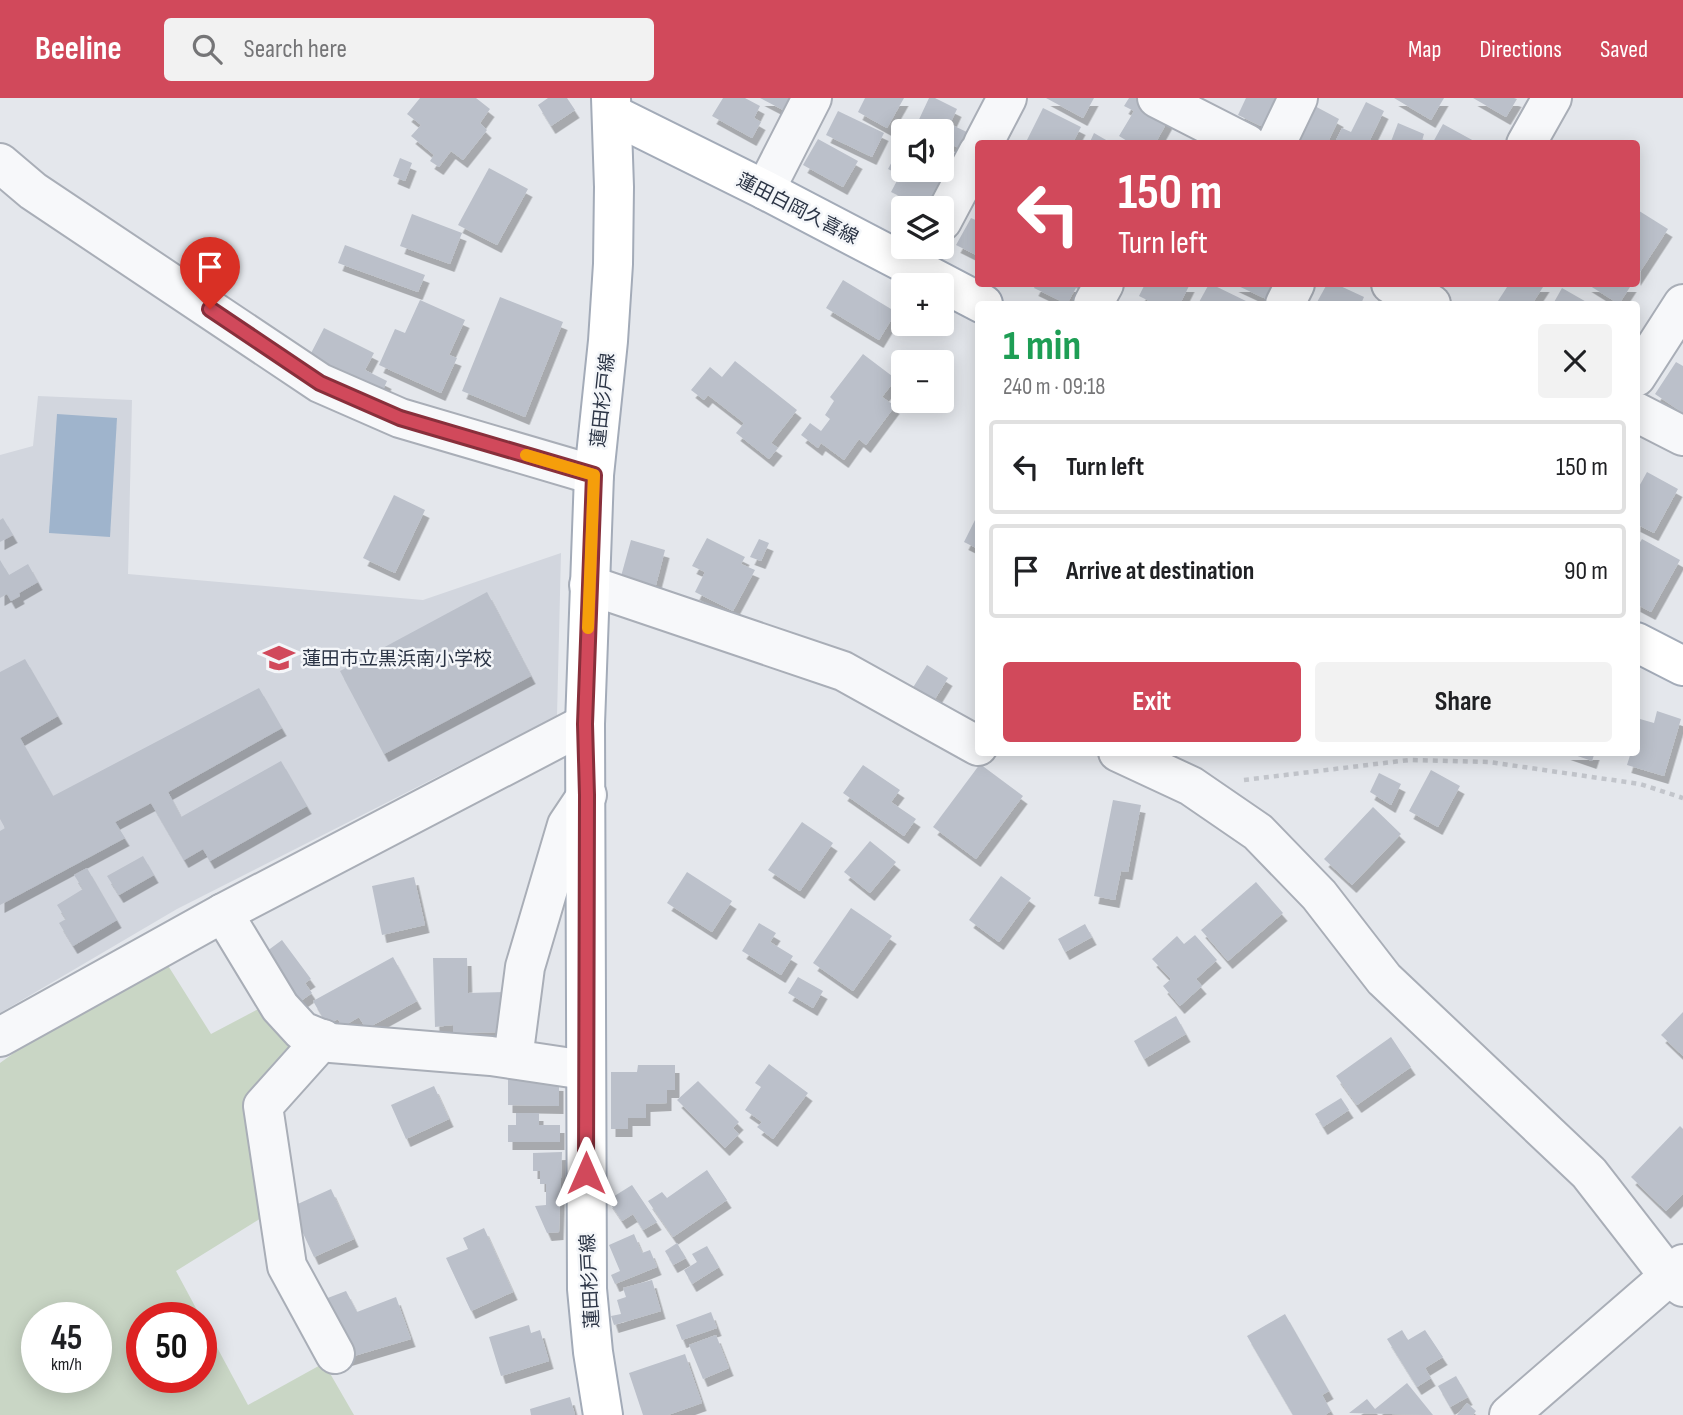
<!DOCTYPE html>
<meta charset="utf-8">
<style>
body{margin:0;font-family:"Sofia Sans Condensed","Noto Sans JP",sans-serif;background:#f2f2f2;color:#202124;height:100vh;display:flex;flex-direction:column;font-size:26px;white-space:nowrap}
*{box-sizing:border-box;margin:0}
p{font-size:23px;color:#757577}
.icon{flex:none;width:38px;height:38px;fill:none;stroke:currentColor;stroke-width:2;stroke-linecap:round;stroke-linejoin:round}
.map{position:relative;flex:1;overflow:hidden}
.details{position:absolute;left:975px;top:203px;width:665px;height:455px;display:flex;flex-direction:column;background:#fff;border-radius:7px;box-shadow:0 4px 18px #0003}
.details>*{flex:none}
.guide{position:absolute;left:975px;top:42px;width:665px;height:147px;border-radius:7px;box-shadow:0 4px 18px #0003;background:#d1495b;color:#fff;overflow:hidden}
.fabs{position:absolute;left:891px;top:21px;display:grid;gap:14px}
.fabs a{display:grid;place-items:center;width:63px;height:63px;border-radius:7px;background:#fff;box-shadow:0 4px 18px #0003;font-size:35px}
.speed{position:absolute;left:21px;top:1204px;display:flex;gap:14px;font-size:35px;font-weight:700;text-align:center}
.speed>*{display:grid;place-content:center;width:91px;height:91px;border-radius:50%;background:#fff;box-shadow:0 4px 18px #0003;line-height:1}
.speed small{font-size:18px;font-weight:400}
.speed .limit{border:10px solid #d22;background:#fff;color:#111}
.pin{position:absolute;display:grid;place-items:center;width:60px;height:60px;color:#fff;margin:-72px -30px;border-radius:50% 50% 50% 0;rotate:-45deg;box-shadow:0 0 7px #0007}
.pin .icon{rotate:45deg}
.me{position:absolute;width:77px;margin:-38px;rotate:0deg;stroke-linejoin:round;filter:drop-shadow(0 0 5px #0008)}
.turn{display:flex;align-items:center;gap:24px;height:147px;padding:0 28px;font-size:32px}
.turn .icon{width:91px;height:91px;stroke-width:2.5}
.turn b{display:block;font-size:49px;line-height:60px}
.round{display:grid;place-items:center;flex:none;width:74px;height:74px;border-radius:7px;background:#f2f2f2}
.head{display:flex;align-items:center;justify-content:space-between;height:119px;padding:0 28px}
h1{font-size:42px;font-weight:700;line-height:52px;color:#1e9e55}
.action{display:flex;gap:14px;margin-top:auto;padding:14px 28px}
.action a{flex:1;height:80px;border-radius:7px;background:#d1495b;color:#fff;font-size:28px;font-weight:700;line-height:80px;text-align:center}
.action a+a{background:#f2f2f2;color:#202124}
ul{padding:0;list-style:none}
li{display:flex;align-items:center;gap:21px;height:94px;margin:0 14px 10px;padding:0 14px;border:4px solid #e0e0e0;border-radius:7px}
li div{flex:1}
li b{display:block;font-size:26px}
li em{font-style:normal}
header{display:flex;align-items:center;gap:42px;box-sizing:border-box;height:98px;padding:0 35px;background:#d1495b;color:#fff}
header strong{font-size:33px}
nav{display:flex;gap:38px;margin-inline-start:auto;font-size:24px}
.search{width:490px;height:63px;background:#f2f2f2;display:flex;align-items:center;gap:18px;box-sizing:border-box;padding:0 24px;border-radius:7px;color:#757577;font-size:26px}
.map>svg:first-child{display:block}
</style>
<header>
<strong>Beeline</strong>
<div class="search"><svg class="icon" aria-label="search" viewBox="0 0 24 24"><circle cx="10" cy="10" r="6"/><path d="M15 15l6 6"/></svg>Search here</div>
<nav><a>Map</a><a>Directions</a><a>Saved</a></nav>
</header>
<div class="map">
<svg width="1683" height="1317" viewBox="0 0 1683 1317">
<defs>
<filter id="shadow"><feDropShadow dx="4.5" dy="8" stdDeviation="0" flood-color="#0004"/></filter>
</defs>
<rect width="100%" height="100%" fill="#e4e7ec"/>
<polygon fill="#d2d6de" points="38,298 132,302 128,476 423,502 561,455 557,618 177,811 0,915 0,357 33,348"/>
<path fill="#c9d6c5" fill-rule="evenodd" d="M167,866L211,936L266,907L303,949L252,1007L266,1117L176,1173L248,1307L324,1265L354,1317H0V965L18,952ZM37,1220H96V1279H37ZM142,1220H201V1279H142Z"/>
<polygon fill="#9fb4cc" points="57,316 117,320 110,439 49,435"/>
<g fill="#bbc0ca" filter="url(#shadow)">
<polygon points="420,0 476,0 490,11 480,25 487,32 463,62 451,53 439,69 430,63 434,57 411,38 421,27 407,16"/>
<polygon points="548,0 567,0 575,12 551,28 538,7"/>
<polygon points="723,0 745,0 760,8 754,20 761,24 752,40 712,18"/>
<polygon points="760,0 789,0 783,12"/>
<polygon points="865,0 904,0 887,30 858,14"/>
<polygon points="929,0 935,0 957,11 950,26 971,36 963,52 942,42 942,33 923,33 915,30"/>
<polygon points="1046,0 1094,0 1083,20"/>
<polygon points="1129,0 1137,0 1170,19 1155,46 1132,46 1119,38 1134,13 1124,8"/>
<polygon points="1246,0 1280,0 1265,30 1238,17"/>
<polygon points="1394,0 1444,0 1431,22"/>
<polygon points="1473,0 1514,0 1517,1 1506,19"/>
<polygon points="1366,4 1384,13 1368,46 1334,46 1342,30 1351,34"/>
<polygon points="1311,6 1339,21 1327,46 1290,46"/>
<polygon points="1043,10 1081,29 1072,46 1025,46"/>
<polygon points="838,13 884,35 872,59 826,37"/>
<polygon points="1398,25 1424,36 1421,46 1390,46"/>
<polygon points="1443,26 1474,43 1472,46 1432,46"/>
<polygon points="1094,35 1113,46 1089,46"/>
<polygon points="818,41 858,63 843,89 803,67"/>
<polygon points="903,43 903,72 942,72 942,52 957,60 932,110 923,110 891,94 900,77 888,71"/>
<polygon points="400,60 412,65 405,83 393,78"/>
<polygon points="489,70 528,91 497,147 458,127"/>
<polygon points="1636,111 1668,131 1636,180"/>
<polygon points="412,116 462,135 450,166 400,148"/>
<polygon points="971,120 978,123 978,158 956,147"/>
<polygon points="345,147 425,177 418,194 338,165"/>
<polygon points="843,182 896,214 879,242 826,210"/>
<polygon points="1036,186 1089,186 1084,194 1076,190 1067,206 1034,190"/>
<polygon points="1145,186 1190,186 1180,206 1155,206 1139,198"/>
<polygon points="1209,186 1211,186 1248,204 1247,206 1198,206"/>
<polygon points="1234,186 1273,186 1266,201"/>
<polygon points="1327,186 1336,186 1364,199 1361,206 1316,206"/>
<polygon points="1509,186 1545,186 1532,206 1496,206"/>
<polygon points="1587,186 1632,186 1619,206"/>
<polygon points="1562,190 1590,206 1553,206"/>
<polygon points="500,199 563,224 525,319 462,293"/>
<polygon points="420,202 465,222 449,257 457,260 441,295 379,267 395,231 405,235"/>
<polygon points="324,230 374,255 365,272 387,283 381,296 309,259"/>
<polygon points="863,256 896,281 882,299 895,308 866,347 859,341 844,362 821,345 818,350 801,337 810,325 821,333 830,321 825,317 834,303 830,299"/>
<polygon points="735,263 797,312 771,345 778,350 769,361 736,335 744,325 708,297 704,302 691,292 710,269 722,279"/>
<polygon points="1676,264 1683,268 1683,315 1655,296"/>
<polygon points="1647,374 1678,391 1654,435 1636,426 1636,394"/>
<polygon points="394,397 425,412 395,475 363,460"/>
<polygon points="3,420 13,437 0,444 0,422"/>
<polygon points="976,420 978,421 978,446 976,450 964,444"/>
<polygon points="707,440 745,459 741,466 755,472 733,513 695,494 705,474 692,468"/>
<polygon points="759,441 769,445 761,463 750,459"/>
<polygon points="1642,441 1680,462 1651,514 1636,506 1636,451"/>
<polygon points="631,442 665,452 655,491 620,482"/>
<polygon points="0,462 9,477 28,466 38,484 19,495 20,498 11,503 7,496 0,500"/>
<polygon points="487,494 531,578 384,656 340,573"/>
<polygon points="25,561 58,618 20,640 53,698 259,590 282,630 168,694 181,719 281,663 307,708 210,763 203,751 184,762 151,705 115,724 125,740 0,807 0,733 5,730 0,721 0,574"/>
<polygon points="927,567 948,580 930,609 909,596"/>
<polygon points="1657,613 1681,621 1664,678 1627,667 1631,654 1636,654 1636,635 1640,621 1654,625"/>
<polygon points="1566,654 1595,654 1592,663"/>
<polygon points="980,666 1023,698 976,761 933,729"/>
<polygon points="863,667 900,692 891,704 916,721 904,738 843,695"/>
<polygon points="1431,672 1460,688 1438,729 1409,713"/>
<polygon points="1379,675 1401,686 1391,707 1370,694"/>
<polygon points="1113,702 1141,707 1128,774 1121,773 1115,802 1094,798"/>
<polygon points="1373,709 1401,736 1352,787 1324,761"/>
<polygon points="802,724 833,745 800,793 768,772"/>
<polygon points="870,743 896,764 870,795 844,774"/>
<polygon points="143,758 154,777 119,797 107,778"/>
<polygon points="87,770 117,822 73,848 59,825 66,821 57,807 83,791 74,777"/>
<polygon points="687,774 732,803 712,834 667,805"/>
<polygon points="1001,778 1031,800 999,844 969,822"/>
<polygon points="414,779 425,827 382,837 372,788"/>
<polygon points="1256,784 1283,815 1228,863 1201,832"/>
<polygon points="851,810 892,838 853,893 813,865"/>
<polygon points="759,825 776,835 770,844 793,858 781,877 742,853"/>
<polygon points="1085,826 1092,839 1065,854 1058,841"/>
<polygon points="1195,837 1217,862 1196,881 1202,888 1180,908 1163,888 1171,881 1152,861 1177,838 1184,846"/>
<polygon points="282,842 311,881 305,885 312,895 298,905 259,859"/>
<polygon points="393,859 417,903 366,931 359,919 342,929 338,921 327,927 313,903"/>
<polygon points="433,860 467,860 468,895 505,894 503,934 453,935 453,927 435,929"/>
<polygon points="798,879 823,893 813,910 788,895"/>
<polygon points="1683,914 1683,958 1661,937"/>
<polygon points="1176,918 1186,936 1144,961 1134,943"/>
<polygon points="1391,939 1411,969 1357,1007 1336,978"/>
<polygon points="769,966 808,995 773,1041 757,1029 762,1024 745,1012 761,989 755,985"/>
<polygon points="638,967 675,967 675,992 667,992 667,1005 646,1006 646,1020 628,1020 628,1031 611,1031 611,974 637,974"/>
<polygon points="508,974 527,975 527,984 559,985 559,1008 508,1007"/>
<polygon points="698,983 739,1024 733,1030 739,1036 725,1050 677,1002"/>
<polygon points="434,988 449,1021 406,1041 391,1007"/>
<polygon points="1341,1000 1349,1012 1323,1029 1315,1016"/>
<polygon points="516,1015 539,1015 539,1027 560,1027 560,1044 508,1044 508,1027 516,1027"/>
<polygon points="1680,1028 1683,1031 1683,1096 1666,1113 1631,1079"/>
<polygon points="562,1054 559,1134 547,1135 535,1108 546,1107 546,1086 540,1086 540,1073 533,1073 533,1055"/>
<polygon points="707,1072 727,1102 673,1139 648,1103 662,1094 667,1100"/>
<polygon points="632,1087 657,1124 643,1132 633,1116 622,1123 608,1102"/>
<polygon points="331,1091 354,1141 314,1159 291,1109"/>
<polygon points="484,1130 513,1194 471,1213 446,1160 468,1151 463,1140"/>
<polygon points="634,1136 642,1155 650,1152 657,1169 615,1186 611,1177 620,1173 609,1147"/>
<polygon points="677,1145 686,1160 673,1167 665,1153"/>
<polygon points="707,1148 719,1169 692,1186 684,1172 697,1164 692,1156"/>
<polygon points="652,1182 661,1213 614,1227 611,1218 621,1216 617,1202 626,1199 623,1190"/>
<polygon points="346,1193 357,1214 396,1199 411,1241 344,1261 325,1201"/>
<polygon points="711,1214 717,1230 682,1242 676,1227"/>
<polygon points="1285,1216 1329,1293 1322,1297 1331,1313 1325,1317 1293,1317 1247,1238"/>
<polygon points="529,1227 531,1235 540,1232 549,1263 501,1278 489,1239"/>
<polygon points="1402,1232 1408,1242 1425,1232 1443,1259 1425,1270 1431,1280 1417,1289 1387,1241"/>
<polygon points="716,1237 729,1270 703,1281 689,1247"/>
<polygon points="685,1256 702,1305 668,1317 643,1317 629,1275"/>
<polygon points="1456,1278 1468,1299 1450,1309 1438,1288"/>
<polygon points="1407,1285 1433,1317 1349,1315 1367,1301 1375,1311"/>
<polygon points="570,1299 575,1317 531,1317 530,1311"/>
<polygon points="1467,1305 1476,1313 1473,1317 1457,1317"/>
</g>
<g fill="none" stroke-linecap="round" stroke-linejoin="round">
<defs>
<g id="minor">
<polyline points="1157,0 1247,46"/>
<polyline points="983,46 1007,0"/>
<polyline points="1276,46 1298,0"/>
<polyline points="1526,46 1552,0"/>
<polyline points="0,65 33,93 320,285 400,320 594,377"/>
<polyline points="765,92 812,0"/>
<polyline points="942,123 978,55"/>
<polyline points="1391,186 1431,206"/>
<polyline points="1093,206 1104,186"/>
<polyline points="1285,206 1295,186"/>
<polyline points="1636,279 1683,206"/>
<polyline points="1636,314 1683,338"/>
<polyline points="589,487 843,573 978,648"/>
<polyline points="1118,654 1191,688 1258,734 1319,797 1384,881 1589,1075 1669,1178 1683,1189"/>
<polyline points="223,815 280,909 302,933 331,945 491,958 585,972"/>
<polyline points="0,939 223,815 585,626"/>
<polyline points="323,941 263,1008 287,1168 335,1256"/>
<polyline points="513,961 525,869 567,727 587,697"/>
<polyline points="1509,1317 1683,1166"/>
</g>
<g id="major">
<polyline points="612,16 765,92 983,206"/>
<polyline points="1636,544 1683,568"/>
<polyline points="603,1317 593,1254 587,1191 585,626 594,377 608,243 613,166 614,89 611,0"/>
</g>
</defs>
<use href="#minor" stroke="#a9aeb7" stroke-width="42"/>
<use href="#major" stroke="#a3abb8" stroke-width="42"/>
<polyline stroke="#c2c5cb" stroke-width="4.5" stroke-dasharray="5 5" stroke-linecap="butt" points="1244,682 1409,662 1489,664 1640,686 1683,700"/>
<use href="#minor" stroke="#f7f8fa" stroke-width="38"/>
<use href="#major" stroke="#fff" stroke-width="38"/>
</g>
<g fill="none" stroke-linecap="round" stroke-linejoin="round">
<defs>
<polyline id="route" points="210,211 320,285 400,320 594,377 585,626 587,697 586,1075"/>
</defs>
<use href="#route" stroke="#882f3b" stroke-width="18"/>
<use href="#route" stroke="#d1495b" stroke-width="12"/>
<polyline stroke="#f59e0b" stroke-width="12" points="526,357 594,377 588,530"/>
</g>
<defs>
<symbol id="school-bare" viewBox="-9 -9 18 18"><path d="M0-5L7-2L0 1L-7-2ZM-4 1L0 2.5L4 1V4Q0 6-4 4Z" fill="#d1495b" stroke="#f4f6f9" stroke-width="2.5" paint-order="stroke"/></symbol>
</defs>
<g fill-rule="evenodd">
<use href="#school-bare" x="257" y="538" width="44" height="44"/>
</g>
<g text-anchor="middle" stroke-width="5" stroke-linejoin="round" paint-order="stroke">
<g font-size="19" fill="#2b3445" stroke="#f4f6f9">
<text transform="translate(798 110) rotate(27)" y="7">蓮田白岡久喜線</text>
<text transform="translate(602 302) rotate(-84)" y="7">蓮田杉戸線</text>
<text transform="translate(589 1183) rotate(-93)" y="7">蓮田杉戸線</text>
</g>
<g font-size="19" fill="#2b3445" stroke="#f4f6f9" text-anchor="start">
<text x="302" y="567">蓮田市立黒浜南小学校</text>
</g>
</g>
</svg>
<div class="fabs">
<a><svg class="icon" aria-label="sound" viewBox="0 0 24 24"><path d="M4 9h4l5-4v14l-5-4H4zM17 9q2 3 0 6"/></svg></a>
<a><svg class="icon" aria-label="layers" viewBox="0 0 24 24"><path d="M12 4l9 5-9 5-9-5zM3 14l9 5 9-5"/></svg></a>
<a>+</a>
<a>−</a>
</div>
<div class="speed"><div>45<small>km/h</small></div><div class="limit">50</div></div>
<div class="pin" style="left:210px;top:211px;background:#d93025"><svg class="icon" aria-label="arrive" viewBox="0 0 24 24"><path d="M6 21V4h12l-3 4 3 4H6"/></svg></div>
<svg class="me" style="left:586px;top:1075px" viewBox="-20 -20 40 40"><path d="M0-17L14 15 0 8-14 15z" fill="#d1495b" stroke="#fff" stroke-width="4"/></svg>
<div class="guide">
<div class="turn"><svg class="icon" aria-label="left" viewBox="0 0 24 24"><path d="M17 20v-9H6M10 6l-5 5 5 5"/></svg><div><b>150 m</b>Turn left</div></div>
</div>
<section class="details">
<div class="head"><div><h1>1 min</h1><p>240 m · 09:18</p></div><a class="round"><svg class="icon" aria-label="close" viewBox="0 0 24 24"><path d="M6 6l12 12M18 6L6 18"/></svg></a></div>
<ul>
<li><svg class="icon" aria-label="left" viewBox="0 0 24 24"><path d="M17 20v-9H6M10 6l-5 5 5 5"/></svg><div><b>Turn left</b></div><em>150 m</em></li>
<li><svg class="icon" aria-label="arrive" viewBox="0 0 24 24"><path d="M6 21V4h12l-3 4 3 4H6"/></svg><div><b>Arrive at destination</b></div><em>90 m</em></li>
</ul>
<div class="action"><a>Exit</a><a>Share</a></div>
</section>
</div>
